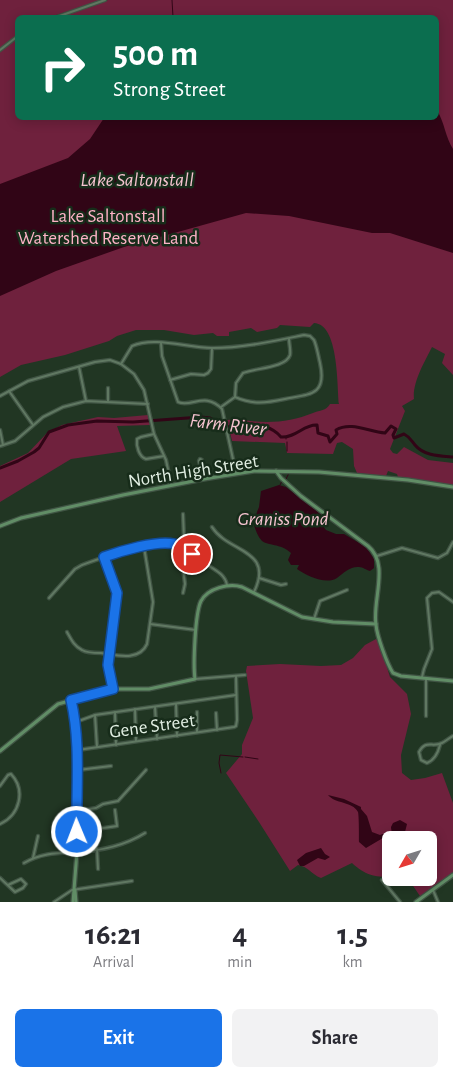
<!DOCTYPE html>
<style>
body{margin:0;font-family:"Alegreya Sans",sans-serif;background:#f2f2f3;color:#2b2b33;height:100vh;display:flex;flex-direction:column;font-size:19px;white-space:nowrap}
*{box-sizing:border-box;margin:0}
p{font-size:16px;color:#7c7c81}
.icon{flex:none;width:28px;height:28px;fill:none;stroke:currentColor;stroke-width:2;stroke-linecap:round;stroke-linejoin:round}
.map{position:relative;height:902px;overflow:hidden}
.details{display:flex;flex-direction:column;background:#fff;flex:1}
.details>*{flex:none}
.guide{position:absolute;left:15px;top:15px;width:424px;height:105px;border-radius:8px;box-shadow:0 2px 12px #0003;background:#0b6e4f;color:#fff;overflow:hidden}
.needle{width:32px;rotate:231deg}
.controls{position:absolute;left:382px;top:831px;display:grid;gap:10px}
.controls a{display:grid;place-items:center;width:55px;height:55px;border-radius:8px;background:#fff;box-shadow:0 2px 12px #0003;font-size:25px}
.pin{position:absolute;display:grid;place-items:center;width:42px;height:42px;color:#fff;margin:-21px;border:2px solid #fff;border-radius:50%;box-shadow:0 1px 5px #0007}
.me{position:absolute;width:55px;margin:-28px;rotate:359deg;stroke-linejoin:round;filter:drop-shadow(0 0 4px #0008)}
.turn{display:flex;align-items:center;gap:18px;height:105px;padding:0 15px;font-size:22px}
.turn .icon{width:65px;height:65px;stroke-width:2.5}
.turn b{display:block;font-size:35px;line-height:42px}
.eta{display:flex;justify-content:space-evenly;align-items:center;height:85px;text-align:center}
.eta b{font-size:30px;font-weight:700;line-height:35px}
.action{display:flex;gap:10px;margin-top:auto;padding:10px 15px}
.action a{flex:1;height:58px;border-radius:8px;background:#1a73e8;color:#fff;font-size:20px;font-weight:700;line-height:58px;text-align:center}
.action a+a{background:#f2f2f3;color:#2b2b33}
.map>svg:first-child{display:block}
</style>
<div class="map">
<svg width="453" height="902" viewBox="0 0 453 902">
<rect width="100%" height="100%" fill="#213623"/>
<g fill="#6f213d">
<polygon points="0,0 102,0 50,17 18,18 17,35 0,49"/>
<path d="M108,0H453V375L442,363L445,354L432,347C425,361 412,383 414,399L402,406L405,411L390,449L393,453L397,454L404,447L428,460L453,463V485L398,477L397,474L388,471L386,476L357,473L354,466L353,449L342,442L337,443L333,454L287,453L285,443L232,441L227,420C242,419 253,422 267,422C283,422 298,419 313,413C320,410 326,411 330,404H339C337,386 339,324 314,323L310,327L280,325L277,328L257,332L251,328L229,332V336H217L213,333L194,335L164,330H136L117,336L109,341L65,355L21,365L0,377V52L17,38L18,118H436V18L57,17Z"/>
<polygon points="148,415 150,425 117,426 126,451 71,459 0,502 0,466 28,453 47,433 62,425 98,417 114,418"/>
<path d="M376,639L379,642L390,677L407,694L411,714L401,755L402,773L411,780L425,778L442,773L453,803V874L420,896L409,880L396,878H429V840H391V877C374,877 365,875 352,863L321,878C311,874 309,867 298,865L290,871L259,822L226,773L242,754V745L253,718L246,671L247,666L280,664L321,666L341,665L353,658L365,645Z"/>
</g>
<g fill="#310516">
<path d="M437,110C445,124 445,136 453,149V253L390,233H372L289,216L246,213L124,247L56,271L0,296V184L68,158L90,139L104,118H436Z"/>
<path d="M279,485L286,487L317,511L322,516V525L326,530L336,534H344L366,547L374,559V568L370,571C366,570 363,567 359,567C351,566 343,573 337,578C326,585 307,576 297,569L299,565H291L288,560L291,553C280,543 268,546 262,541C257,536 255,528 253,522L259,507L261,491Z"/>
<path d="M328,795L344,799L361,807V809L367,816L372,832L380,835L388,832V835L366,848L359,842C359,837 359,815 358,812C352,801 335,804 328,795Z"/>
<path d="M400,820L407,824L405,832L401,835C395,837 391,833 391,827L393,823Z"/>
<polygon points="321,848 325,854 330,857 325,860 318,858 304,866 300,866 297,860 306,853"/>
</g>
<g fill="none" stroke-linecap="round" stroke-linejoin="round">
<g stroke="#310516" stroke-width="1">
<polyline points="172,0 173,17"/>
<polyline points="286,437 286,439"/>
<polyline points="287,442 287,451"/>
<polyline points="286,479 289,473"/>
<polyline points="280,485 282,481"/>
<polyline points="245,757 258,759"/>
<polyline points="221,773 219,763 220,755 243,757"/>
<polyline points="388,833 391,832"/>
</g>
<path stroke="#310516" stroke-width="3" d="M0,468L18,461L34,452L39,448L49,432L68,425L97,421L133,422L201,417L210,418L225,428C230,427 236,424 241,424C255,423 272,426 281,437C296,438 304,424 317,425L318,433L328,436L330,442L337,434L336,430C351,421 369,432 385,433L391,426L396,429L393,435L394,438L404,434C410,437 411,440 415,445C424,456 440,456 453,457"/>
<defs>
<g id="street">
<polyline points="54,18 105,0"/>
<polyline points="0,50 18,36"/>
<path d="M161,343L162,356L178,402C191,408 205,391 222,409L236,473"/>
<path d="M121,364L132,346C155,336 187,348 212,348C243,348 274,341 304,335L310,336L314,340C317,347 318,355 320,363C327,395 311,394 285,399C266,403 253,405 235,397"/>
<polyline points="79,367 86,401"/>
<polyline points="170,380 191,374 204,375 208,373 211,369 212,348"/>
<polyline points="9,391 33,425"/>
<polyline points="0,396 28,381 95,362 110,360 121,364 134,374 144,390 154,434 166,460 171,484"/>
<path d="M235,397L236,383L243,373C255,368 286,368 290,355C291,350 289,344 289,339"/>
<polyline points="108,401 108,388"/>
<polyline points="221,407 235,397"/>
<polyline points="0,430 3,445"/>
<path d="M154,434L141,437L137,439C136,446 139,457 146,459L164,456"/>
<polyline points="0,446 15,441 43,417 63,407 86,401 148,404"/>
<polygon points="200,459 202,460 204,479 199,461"/>
<path d="M212,527C228,553 275,549 254,592"/>
<polyline points="181,547 184,539 183,514"/>
<polyline points="377,556 402,548 438,558 447,553 453,542"/>
<polyline points="104,557 117,593 108,665 113,689"/>
<polyline points="259,578 281,585 286,584"/>
<polyline points="183,593 185,584 183,568 192,554"/>
<path d="M49,598L75,569L82,565C104,557 153,538 176,545C187,548 197,557 206,564C215,570 225,574 227,585"/>
<polyline points="314,619 320,601 347,590"/>
<polyline points="150,624 196,630"/>
<path d="M67,632C71,639 74,646 82,650C87,653 95,653 101,653C116,655 139,662 147,644L153,602L144,547"/>
<polyline points="422,677 424,669 432,649 427,598 432,593 439,592 453,602"/>
<polyline points="195,679 245,675"/>
<polyline points="176,704 177,736"/>
<polyline points="155,707 157,739"/>
<polyline points="135,709 136,741"/>
<polyline points="115,712 116,745"/>
<polyline points="216,713 217,730"/>
<polyline points="95,715 97,747"/>
<polyline points="426,716 426,678"/>
<polyline points="76,722 95,715 236,695"/>
<polyline points="197,732 197,712"/>
<path d="M440,745C438,753 435,760 427,763L421,760L419,752C426,739 432,748 442,743C446,741 449,738 453,736"/>
<polyline points="78,750 234,727 236,726 237,720 236,676"/>
<polyline points="78,770 111,766"/>
<path d="M0,786L8,775L11,774C26,790 20,815 0,824"/>
<polyline points="77,811 96,808 103,804 118,801 146,770"/>
<polyline points="77,832 117,826 115,810"/>
<polyline points="97,849 98,869"/>
<polyline points="33,858 38,836"/>
<path d="M24,863C41,853 57,853 76,852C101,851 124,846 145,833"/>
<polyline points="0,878 15,892 23,888 26,884 21,879 8,885"/>
<polyline points="382,880 400,902"/>
<polyline points="433,890 438,902"/>
<polyline points="54,902 72,890 132,881"/>
</g>
<g id="secondary">
<path d="M276,471L281,478L301,496L368,546C390,564 372,600 376,625C377,636 387,664 393,673L401,676L453,681"/>
<polyline points="0,526 21,518 123,495 204,479 254,471 319,472 408,480 453,487"/>
<polyline points="71,700 76,729 77,760 77,852 73,902"/>
<path d="M0,751L58,704L113,689H149L195,679C193,665 195,613 201,601C208,588 229,583 242,587L302,617L333,622L376,624"/>
<polyline points="75,890 76,902"/>
<polyline points="416,902 453,875"/>
</g>
</defs>
<use href="#street" stroke="#405444" stroke-width="4.5"/>
<use href="#secondary" stroke="#405444" stroke-width="5.5"/>
<use href="#street" stroke="#607862" stroke-width="2"/>
<use href="#secondary" stroke="#618d66" stroke-width="3"/>
</g>
<g fill="none" stroke-linecap="round" stroke-linejoin="round">
<defs>
<path id="route" d="M77,832C76,788 81,743 71,700L113,689L108,665L117,593L104,557C121,551 157,540 174,544C181,546 186,550 192,554"/>
</defs>
<use href="#route" stroke="#114b97" stroke-width="12"/>
<use href="#route" stroke="#1a73e8" stroke-width="9"/>
</g>
<g text-anchor="middle" stroke-width="5" stroke-linejoin="round" paint-order="stroke">
<g font-size="19" fill="#fdb2c6" stroke="#172c1a">
<text x="108" y="222">Lake Saltonstall<tspan x="108" dy="22">Watershed Reserve Land</tspan></text>
</g>
<g font-size="19" fill="#e1eee2" stroke="#172c1a">
<text transform="translate(193 470) rotate(-9)" y="7">North High Street</text>
<text transform="translate(152 725) rotate(-8)" y="7">Gene Street</text>
</g>
<g font-size="20" font-style="italic" fill="#f6c3d0" stroke="#172c1a">
<text x="137" y="186">Lake Saltonstall</text>
<text transform="translate(228 424) rotate(7)" y="7">Farm River</text>
<text x="283" y="525">Graniss Pond</text>
</g>
</g>
</svg>
<div class="controls">
<a><svg class="needle" viewBox="-14 -14 28 28"><path d="M0-13l5 13h-10z" fill="#e53935"/><path d="M0 13l5-13h-10z" fill="#7c7c81"/></svg></a>
</div>
<div class="pin" style="left:192px;top:554px;background:#d93025"><svg class="icon" aria-label="arrive" viewBox="0 0 24 24"><path d="M6 21V4h12l-3 4 3 4H6"/></svg></div>
<svg class="me" style="left:77px;top:832px" viewBox="-20 -20 40 40"><circle r="17" fill="#1a73e8" stroke="#fff" stroke-width="3"/><path d="M0-11L8 9 0 5-8 9z" fill="#fff"/></svg>
<div class="guide">
<div class="turn"><svg class="icon" aria-label="right" viewBox="0 0 24 24"><path d="M7 20v-9h11M14 6l5 5-5 5"/></svg><div><b>500 m</b>Strong Street</div></div>
</div>
</div>
<section class="details">
<div class="eta">
<div><b>16:21</b><p>Arrival</p></div>
<div><b>4</b><p>min</p></div>
<div><b>1.5</b><p>km</p></div>
</div>
<div class="action"><a>Exit</a><a>Share</a></div>
</section>
